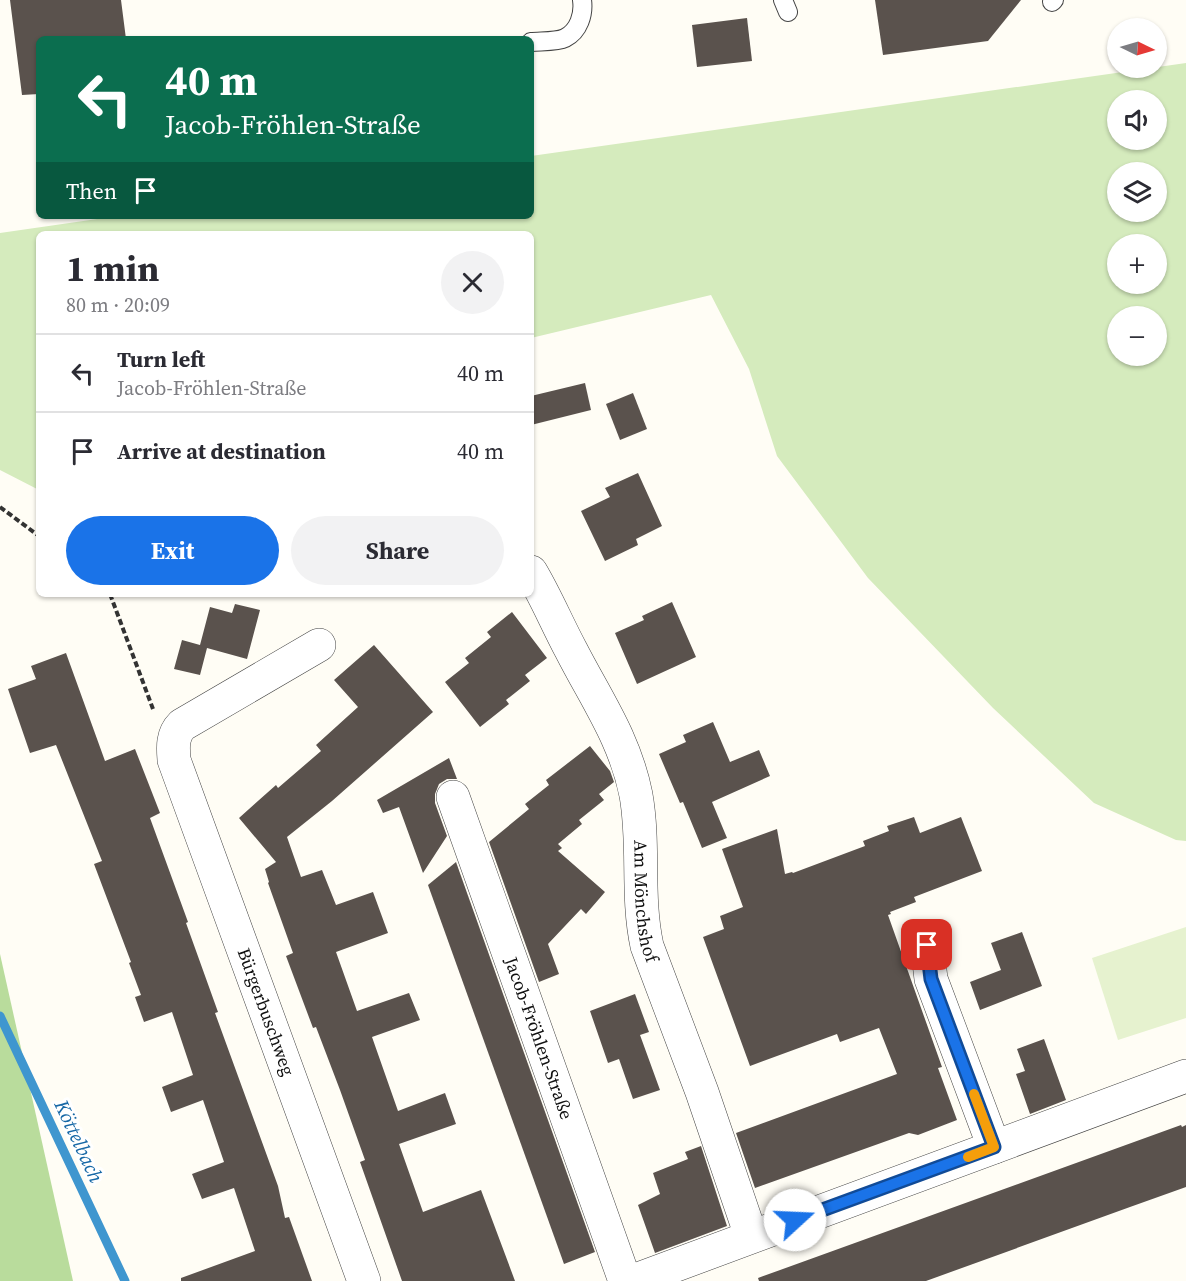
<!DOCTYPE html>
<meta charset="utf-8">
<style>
body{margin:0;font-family:"Source Serif 4",serif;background:#f2f2f3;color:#2b2b33;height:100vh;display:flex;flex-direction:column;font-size:22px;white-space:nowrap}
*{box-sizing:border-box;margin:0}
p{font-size:20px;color:#7c7c81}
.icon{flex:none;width:33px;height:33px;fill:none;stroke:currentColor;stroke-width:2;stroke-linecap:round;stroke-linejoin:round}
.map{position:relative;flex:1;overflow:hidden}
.sheet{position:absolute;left:36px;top:231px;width:498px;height:366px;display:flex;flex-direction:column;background:#fff;border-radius:9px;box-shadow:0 2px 4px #0004}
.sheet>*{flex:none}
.guide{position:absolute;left:36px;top:36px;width:498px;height:183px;border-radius:9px;box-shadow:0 2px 4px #0004;background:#0b6e4f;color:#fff;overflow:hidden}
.needle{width:39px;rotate:95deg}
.tools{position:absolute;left:1107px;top:18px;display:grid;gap:12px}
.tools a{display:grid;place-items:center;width:60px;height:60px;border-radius:50%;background:#fff;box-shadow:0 2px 4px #0004;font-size:30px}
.pin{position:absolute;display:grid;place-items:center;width:51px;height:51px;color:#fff;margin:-26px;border-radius:12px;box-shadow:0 3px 9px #0006}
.me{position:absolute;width:66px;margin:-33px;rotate:70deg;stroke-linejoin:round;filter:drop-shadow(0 0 4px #0008)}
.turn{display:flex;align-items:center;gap:21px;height:126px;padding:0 30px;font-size:27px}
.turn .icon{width:78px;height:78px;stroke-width:2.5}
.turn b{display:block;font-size:42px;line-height:51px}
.then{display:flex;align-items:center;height:57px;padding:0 30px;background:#0003;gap:12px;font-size:22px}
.round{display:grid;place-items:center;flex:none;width:63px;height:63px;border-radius:32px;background:#f2f2f3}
.headline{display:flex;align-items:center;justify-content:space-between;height:102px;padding:0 30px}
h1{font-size:36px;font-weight:700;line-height:45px}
.primary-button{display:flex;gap:12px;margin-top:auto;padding:12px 30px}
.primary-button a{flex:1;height:69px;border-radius:36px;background:#1a73e8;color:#fff;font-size:24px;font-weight:700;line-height:69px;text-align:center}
.primary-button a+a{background:#f2f2f3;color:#2b2b33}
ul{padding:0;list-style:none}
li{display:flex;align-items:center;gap:18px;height:78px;padding:0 30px;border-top:2px solid #e1e1e2}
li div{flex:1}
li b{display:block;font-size:22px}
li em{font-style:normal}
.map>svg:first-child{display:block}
</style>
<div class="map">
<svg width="1186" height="1281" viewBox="0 0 1186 1281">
<rect width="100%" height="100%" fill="#fffdf5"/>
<path fill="#d5ebbd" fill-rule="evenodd" d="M1186,63V841L1176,840L1094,803L993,708L868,578L777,456L749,369L711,295L531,338V234H39V490L0,470V233L118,216H531V156ZM1118,100H1156V140H1118ZM1118,172H1156V212H1118ZM1118,244H1156V284H1118ZM1118,316H1156V356H1118Z"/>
<polygon fill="#b9dc9c" points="0,954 73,1281 0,1281"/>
<polygon fill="#e6f2cf" points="1186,927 1186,1018 1118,1040 1092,958"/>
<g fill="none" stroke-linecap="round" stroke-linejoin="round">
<polyline stroke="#3f96cf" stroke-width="9" points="0,1016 125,1281"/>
</g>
<g fill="#5a524d">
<polygon points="10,0 121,0 126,39 39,39 39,94 22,95"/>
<polygon points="875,0 1021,0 988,41 883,55"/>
<polygon points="747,18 752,61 697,67 692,25"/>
<polygon points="585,383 591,410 531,425 531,396"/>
<polygon points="633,393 647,429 620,440 606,404"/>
<polygon points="638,473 662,526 636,539 638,545 605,561 581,511 610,497 605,488"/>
<polygon points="672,602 696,657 637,684 615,633 644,620 642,616"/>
<polygon points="235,604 260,610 247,659 207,648 200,675 174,669 182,640 200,645 210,607 232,613"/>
<polygon points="512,612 547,658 525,675 530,681 506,700 509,704 480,727 445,682 469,663 465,658 491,637 487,632"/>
<polygon points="374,645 433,712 332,801 287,837 301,877 322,870 336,905 373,892 388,933 336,952 357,1011 409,993 420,1020 372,1037 398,1111 445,1093 456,1124 399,1144 423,1212 481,1190 515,1281 402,1281 360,1162 365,1160 340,1090 316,1027 313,1028 286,956 293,953 268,883 269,882 265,869 276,862 239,818 276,785 278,788 321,751 316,745 358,707 334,680"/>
<polygon points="66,653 105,761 135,749 160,813 150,818 188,922 186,923 218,1012 215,1013 278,1186 285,1218 289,1217 312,1281 181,1281 181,1278 255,1251 234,1188 202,1199 192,1174 224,1162 203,1100 171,1112 162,1087 193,1075 172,1012 144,1022 135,997 141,995 129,963 131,962 94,864 102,861 56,745 30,753 8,689 36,679 31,666"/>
<polygon points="713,722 730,762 759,750 770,776 712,802 727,838 702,848 683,802 680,803 659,754 686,742 683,735"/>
<polygon points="590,746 610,771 614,782 599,794 604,800 579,820 582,824 558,844 562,848 558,851 605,892 586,914 581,909 548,944 559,974 539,982 489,842 529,809 525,804 549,785 546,780"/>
<polygon points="449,758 457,779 447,779 439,784 435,794 435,803 447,836 423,873 399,807 383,813 377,800"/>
<polygon points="914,817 920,833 961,817 982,871 914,897 916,902 890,912 891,914 888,915 942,1067 938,1068 957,1120 918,1135 909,1133 755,1188 736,1133 897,1074 879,1028 840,1042 837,1034 750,1066 703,937 724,929 720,916 743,907 722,849 777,829 785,874 792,872 793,873 865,846 863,841 889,831 887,826"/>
<polygon points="456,862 595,1252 564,1264 428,885"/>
<polygon points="1022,932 1042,986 980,1010 970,982 1001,970 991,943"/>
<polygon points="635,994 649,1032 640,1035 660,1090 633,1099 619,1059 608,1063 590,1011"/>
<polygon points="1044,1039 1066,1100 1030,1114 1016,1074 1025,1071 1017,1049"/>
<polygon points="1181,1125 1182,1127 1186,1125 1186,1187 1130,1207 926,1281 759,1281 758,1278"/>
<polygon points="701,1146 727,1226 655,1253 638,1205 660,1194 653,1173 688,1159 685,1152"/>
</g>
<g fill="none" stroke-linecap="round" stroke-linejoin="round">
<defs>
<g id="service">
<polyline points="783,0 788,12"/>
<polyline points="1052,2 1054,0"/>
<path d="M531,42C541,41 557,42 565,38C579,31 584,14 582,0"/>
</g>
<g id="minor">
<path id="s1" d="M531,572C546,597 557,624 571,650C596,699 625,739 636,795C645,846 636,895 647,946L702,1092L751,1236"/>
<path id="s2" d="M319,645L182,725C172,735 173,747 174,760L364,1281"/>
<path id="s3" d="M453,797L625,1281"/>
<polyline points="927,945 931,979 994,1147"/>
<polyline points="633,1281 1186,1076"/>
</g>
</defs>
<use href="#service" stroke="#444" stroke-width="20"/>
<use href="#minor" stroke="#444" stroke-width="34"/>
<g stroke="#333" stroke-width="4" stroke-dasharray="6 3" stroke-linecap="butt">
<polyline points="0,507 39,536"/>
<polyline points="110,594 153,709"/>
</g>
<use href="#service" stroke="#fff" stroke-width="18"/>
<use href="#minor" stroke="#fff" stroke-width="33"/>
</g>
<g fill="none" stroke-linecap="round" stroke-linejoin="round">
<defs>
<polyline id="route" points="795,1220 994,1147 931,979 927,945"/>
</defs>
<use href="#route" stroke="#114b97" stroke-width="15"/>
<use href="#route" stroke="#1a73e8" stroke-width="10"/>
<polyline stroke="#f59e0b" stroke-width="10" points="968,1157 994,1147 974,1094"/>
</g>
<g text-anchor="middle" stroke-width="6" stroke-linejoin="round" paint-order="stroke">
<g font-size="18" fill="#111" stroke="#fff">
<text dy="6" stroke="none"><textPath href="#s1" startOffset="354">Am Mönchshof</textPath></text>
<text dy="6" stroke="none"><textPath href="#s2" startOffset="464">Bürgerbuschweg</textPath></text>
<text dy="6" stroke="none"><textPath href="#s3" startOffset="256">Jacob-Fröhlen-Straße</textPath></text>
</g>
<g font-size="20" font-style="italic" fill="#1768a6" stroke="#fff">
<text transform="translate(79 1141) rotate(65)" y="7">Köttelbach</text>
</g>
</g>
</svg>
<div class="tools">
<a><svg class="needle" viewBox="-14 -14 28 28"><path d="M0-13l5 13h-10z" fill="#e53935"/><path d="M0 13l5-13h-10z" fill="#7c7c81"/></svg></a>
<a><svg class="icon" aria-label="sound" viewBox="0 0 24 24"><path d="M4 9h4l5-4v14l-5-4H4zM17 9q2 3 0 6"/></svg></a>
<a><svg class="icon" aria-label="layers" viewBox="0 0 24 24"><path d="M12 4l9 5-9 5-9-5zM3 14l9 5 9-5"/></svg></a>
<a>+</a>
<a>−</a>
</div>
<div class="pin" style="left:927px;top:945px;background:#d93025"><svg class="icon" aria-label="arrive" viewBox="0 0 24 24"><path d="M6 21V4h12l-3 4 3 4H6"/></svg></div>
<svg class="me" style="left:795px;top:1220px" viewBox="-20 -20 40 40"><circle r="19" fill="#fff"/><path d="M0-13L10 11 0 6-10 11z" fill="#1a73e8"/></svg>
<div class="guide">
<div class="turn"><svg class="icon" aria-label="left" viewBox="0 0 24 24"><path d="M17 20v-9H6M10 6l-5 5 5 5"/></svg><div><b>40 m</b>Jacob-Fröhlen-Straße</div></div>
<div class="then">Then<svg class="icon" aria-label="arrive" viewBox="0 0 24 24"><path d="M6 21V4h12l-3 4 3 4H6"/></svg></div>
</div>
<section class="sheet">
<div class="headline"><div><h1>1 min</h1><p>80 m · 20:09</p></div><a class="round"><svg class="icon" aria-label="close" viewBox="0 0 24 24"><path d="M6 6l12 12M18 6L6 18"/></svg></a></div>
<ul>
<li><svg class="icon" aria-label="left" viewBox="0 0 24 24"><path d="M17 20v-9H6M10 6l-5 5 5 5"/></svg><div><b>Turn left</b><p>Jacob-Fröhlen-Straße</p></div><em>40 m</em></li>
<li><svg class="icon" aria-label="arrive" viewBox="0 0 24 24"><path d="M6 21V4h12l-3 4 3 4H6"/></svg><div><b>Arrive at destination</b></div><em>40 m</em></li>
</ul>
<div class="primary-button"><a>Exit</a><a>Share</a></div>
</section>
</div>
